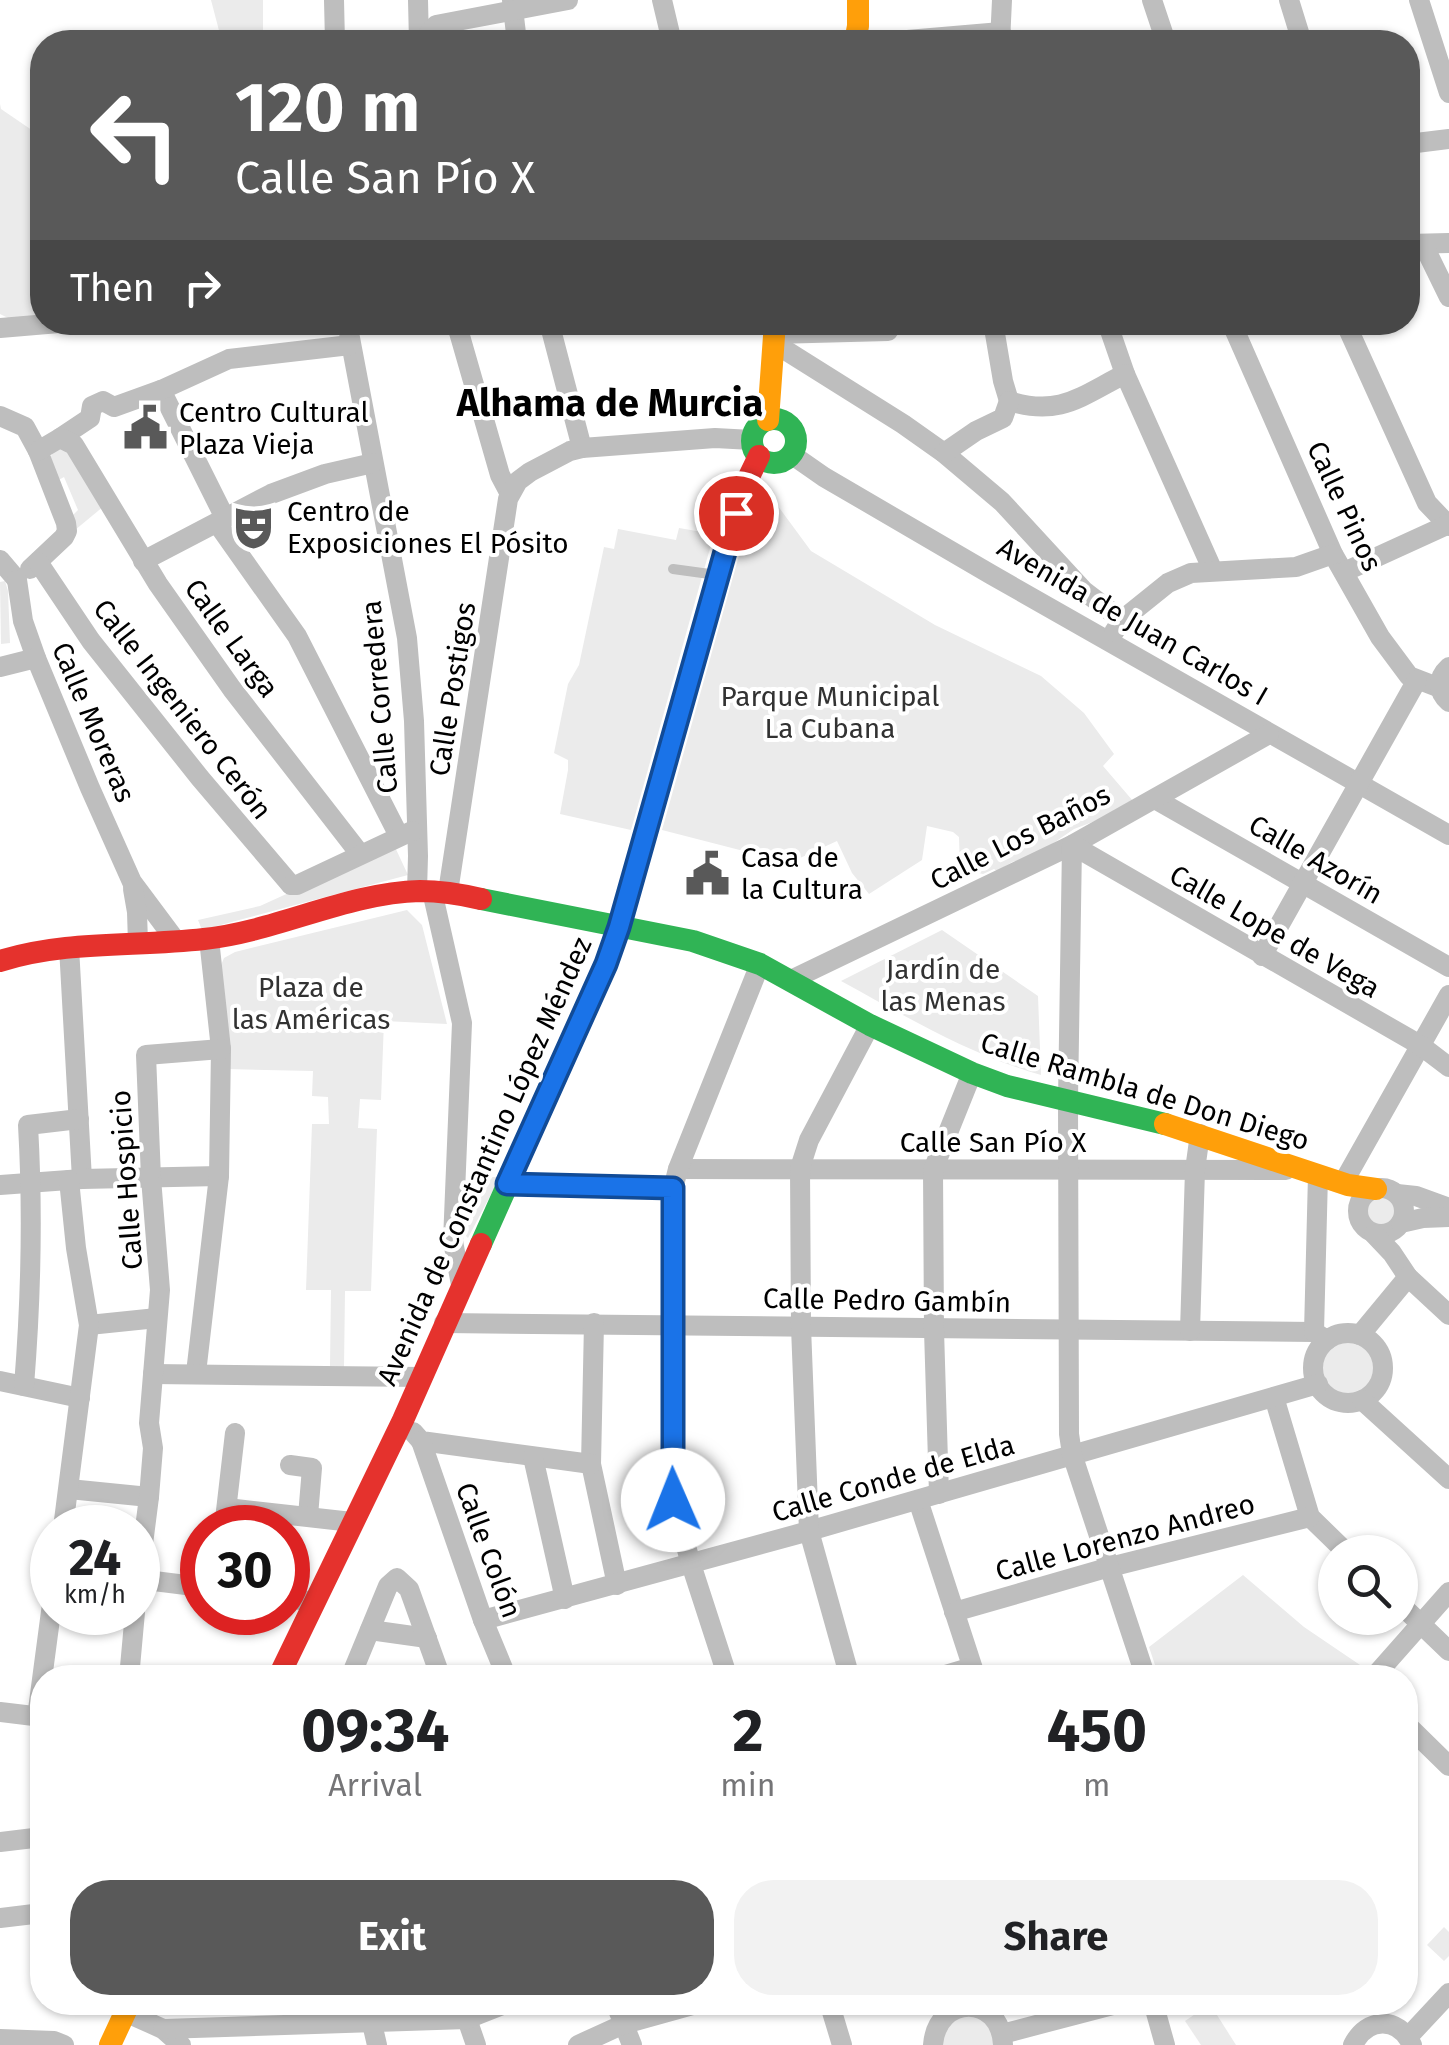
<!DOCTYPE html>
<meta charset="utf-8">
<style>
body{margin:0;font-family:"Fira Sans",sans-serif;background:#f2f2f2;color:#202124;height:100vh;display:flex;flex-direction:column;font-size:38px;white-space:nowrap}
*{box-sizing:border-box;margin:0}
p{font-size:32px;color:#757577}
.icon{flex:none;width:55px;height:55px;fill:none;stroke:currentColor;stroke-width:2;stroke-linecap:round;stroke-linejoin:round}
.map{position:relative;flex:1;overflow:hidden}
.drawer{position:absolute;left:30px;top:1665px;width:1388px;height:350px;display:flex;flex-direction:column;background:#fff;border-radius:40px;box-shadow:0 2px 8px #0004}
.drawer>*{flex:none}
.banner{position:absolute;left:30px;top:30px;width:1390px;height:305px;border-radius:40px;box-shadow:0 2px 8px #0004;background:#595959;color:#fff;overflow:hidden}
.controls{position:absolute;left:1318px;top:1535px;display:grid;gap:20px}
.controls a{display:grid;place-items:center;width:100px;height:100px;border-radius:50%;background:#fff;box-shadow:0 2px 8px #0004;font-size:50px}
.speed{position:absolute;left:30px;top:1505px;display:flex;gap:20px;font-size:50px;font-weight:700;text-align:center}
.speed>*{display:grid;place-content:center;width:130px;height:130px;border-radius:50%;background:#fff;box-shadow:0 2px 8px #0004;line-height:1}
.speed small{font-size:25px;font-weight:400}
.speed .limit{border:15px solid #d22;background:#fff;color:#111}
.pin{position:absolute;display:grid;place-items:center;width:85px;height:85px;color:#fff;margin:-42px;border:5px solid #fff;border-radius:50%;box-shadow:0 2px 10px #0007}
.me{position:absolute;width:110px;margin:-55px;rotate:359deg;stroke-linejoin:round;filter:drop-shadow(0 0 8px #0008)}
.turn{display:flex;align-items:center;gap:35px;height:210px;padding:0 40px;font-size:45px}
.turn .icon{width:130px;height:130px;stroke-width:2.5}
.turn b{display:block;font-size:70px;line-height:85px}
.then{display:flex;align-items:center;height:95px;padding:0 40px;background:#0003;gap:20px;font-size:38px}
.eta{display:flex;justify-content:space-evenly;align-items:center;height:170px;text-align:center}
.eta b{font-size:60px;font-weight:700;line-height:70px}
.cta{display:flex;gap:20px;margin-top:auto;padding:20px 40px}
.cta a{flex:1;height:115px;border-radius:40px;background:#595959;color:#fff;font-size:40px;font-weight:700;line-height:115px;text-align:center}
.cta a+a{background:#f2f2f2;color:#202124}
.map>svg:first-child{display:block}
</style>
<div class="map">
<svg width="1449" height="2045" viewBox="0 0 1449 2045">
<rect width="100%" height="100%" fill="#fff"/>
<g fill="#ebebeb">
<polygon points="211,0 263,0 263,42 222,42"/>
<polygon points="0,104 1,109 42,137 40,151 42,154 42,320 12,320 0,314"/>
<polygon points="59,448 73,451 104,506 75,530 69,519 78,510 64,477 55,482 48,461 54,451"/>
<polygon points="756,495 772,498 811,551 935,625 1041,676 1084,713 1114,754 1103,766 1133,801 1114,810 1114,814 1074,829 1036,855 1012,862 997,871 994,869 983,874 960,869 959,837 953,832 927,826 922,860 869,894 852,873 837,841 800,858 792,849 771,858 662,830"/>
<polygon points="679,528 714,534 631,830 560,814 568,770 568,760 554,753 568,684 579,665 604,547 614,549 618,529 676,540"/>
<polygon points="5,581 8,591 10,643 1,644 0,582"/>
<polygon points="394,845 408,875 202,930 198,920 260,906"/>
<polygon points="407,910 422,925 447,1024 384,1021 381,1100 360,1099 358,1128 377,1129 371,1291 345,1291 344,1367 330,1366 331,1290 306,1290 312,1124 329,1124 328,1097 312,1096 313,1071 227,1069 219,970 224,958 235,952"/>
<path d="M942,930L1038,996L1041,1075C968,1054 907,1017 841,981Z"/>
<polygon points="468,1177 500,1177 468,1238 465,1235"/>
<circle cx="1381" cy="1212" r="18"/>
<circle cx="1348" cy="1367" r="30"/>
<polygon points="1243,1575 1304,1627 1363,1667 1353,1677 1159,1677 1149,1647"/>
<polygon points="1444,1927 1449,1932 1449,1956 1444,1961 1427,1945"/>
<polygon points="1210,2004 1236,2045 1201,2045 1185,2021"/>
<polygon points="958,2012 987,2018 997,2045 937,2045"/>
</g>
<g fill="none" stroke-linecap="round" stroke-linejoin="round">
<polyline stroke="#bebebe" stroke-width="10" points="673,569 717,575"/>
<g stroke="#bebebe" stroke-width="20">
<polyline points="334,0 335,42"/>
<polyline points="418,0 419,42"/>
<polyline points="512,0 517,42"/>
<polyline points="662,0 672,42"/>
<polyline points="1152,0 1166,42"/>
<polyline points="1289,0 1302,42"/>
<polyline points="1419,0 1449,93"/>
<polyline points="422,42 436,25 568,0"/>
<polyline points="884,42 1001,32"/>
<polyline points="1000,42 1002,0"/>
<polyline points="1408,144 1449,139"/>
<polyline points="1408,244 1449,243"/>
<polyline points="1423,244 1449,297"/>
<polyline points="347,322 407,638 414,721 418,856 417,891"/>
<polyline points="456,322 500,475 510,494"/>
<polyline points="549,322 582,448"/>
<polyline points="993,322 1003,381 1009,401"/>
<polyline points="1107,322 1125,374 1213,571"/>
<polyline points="1231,322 1333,554 1380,637 1409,676 1440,688"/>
<polyline points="1345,322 1427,503 1449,526"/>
<polyline points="0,328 71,322"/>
<polyline points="774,334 888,331 888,322"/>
<polyline points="774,343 903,424 944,453 1002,502 1084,591 1122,620"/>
<polyline points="161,390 225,518"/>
<path d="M1009,401C1060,417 1081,396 1125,374"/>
<polyline points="0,416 25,427 38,451 66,523 67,531 64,537 30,569"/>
<polyline points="60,438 90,418 92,406 103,401 114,407 161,390 229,359 350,345"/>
<polyline points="38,451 60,438 74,445 158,584 232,689 360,854"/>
<polyline points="944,453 976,431 1003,418 1009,401"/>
<polyline points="791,454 824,477 992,575 1449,835"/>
<polyline points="217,523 297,636 399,836"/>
<polyline points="0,560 17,580"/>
<polyline points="143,561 271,494 325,474 373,463"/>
<polyline points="38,562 91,641 200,778 291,885"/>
<polyline points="1344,572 1449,524"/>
<polyline points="17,580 23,621 36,658 90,788 132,882 176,941"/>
<polyline points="1114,632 1122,620 1168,583 1191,573 1296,567 1333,554"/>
<polyline points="0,667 36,658"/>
<path d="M1449,667C1437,678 1437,691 1449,702"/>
<polyline points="1155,799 1449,967"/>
<polyline points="291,885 297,885 412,831"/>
<polyline points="133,889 137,912 138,943"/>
<polyline points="432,891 462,1023 453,1241 461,1285"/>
<polyline points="448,892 508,499 518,481 530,472 570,451 582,448 715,438 752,440"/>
<polyline points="69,947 82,1179"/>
<polyline points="1262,956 1417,680"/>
<polyline points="791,980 1072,845 1269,734"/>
<polyline points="678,1169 1286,1170"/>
<polyline points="1343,1183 1449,995"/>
<polyline points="0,1185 82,1179 219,1176"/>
<polyline points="507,1185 673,1189"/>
<circle cx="1381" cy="1211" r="23"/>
<polyline points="1397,1194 1416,1196 1449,1208"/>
<polyline points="1401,1223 1423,1218 1449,1217"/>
<polyline points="1374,1234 1392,1253 1408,1277 1449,1315"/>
<polyline points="444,1323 1314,1332 1327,1340"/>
<polyline points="594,1323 591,1464 617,1585"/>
<polyline points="89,1325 157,1318"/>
<polyline points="1190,1331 1195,1170 1200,1134"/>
<polyline points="1314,1332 1318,1175"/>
<circle cx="1348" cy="1368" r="35"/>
<polyline points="1360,1335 1408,1277"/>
<polyline points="196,1373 219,1176 221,1049 209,939"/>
<polyline points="153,1374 422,1377"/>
<polyline points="0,1381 80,1398"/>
<path d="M24,1386C31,1299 33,1212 28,1125L79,1119"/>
<polyline points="1274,1397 1310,1517 1346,1552"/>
<polyline points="1362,1400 1449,1479"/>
<polyline points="413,1432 421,1441 591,1464"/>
<polyline points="421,1441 483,1620 507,1678"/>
<polyline points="533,1457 565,1599"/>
<polyline points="290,1465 312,1468 308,1516"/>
<polyline points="69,1489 149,1497"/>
<polyline points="939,1494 934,1330 933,1170 972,1073"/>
<polyline points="918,1500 976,1678"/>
<polyline points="227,1508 352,1522"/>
<polyline points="63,1528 89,1325 76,1248 69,1180"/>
<polyline points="224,1528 235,1433"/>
<polyline points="138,1579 202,1587"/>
<polyline points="138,1583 149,1497 153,1448 149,1423 160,1290 151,1178 146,1055 221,1049"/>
<polyline points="288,1598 314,1602"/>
<polyline points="1400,1604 1449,1651"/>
<polyline points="954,1612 1110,1567 1310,1517"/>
<polyline points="483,1620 809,1531 1318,1384"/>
<polyline points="370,1630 427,1638"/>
<polyline points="129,1678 135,1612"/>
<polyline points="350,1678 388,1586 397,1578 409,1589 441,1678"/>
<polyline points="728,1678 691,1564 673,1500 671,1473 675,1325 673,1189 678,1169 760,964"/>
<polyline points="850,1678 809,1531 801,1327 800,1168 809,1140 870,1025"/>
<polyline points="935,1678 972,1667"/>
<polyline points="1146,1678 1072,1454 1069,1434 1068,1100 1072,845 1420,1045 1449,1067"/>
<polyline points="1373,1678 1449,1592"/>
<polyline points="0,1712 42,1717"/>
<polyline points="37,1717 52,1604"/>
<polyline points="1405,1723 1449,1766"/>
<polyline points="0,1842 42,1837"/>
<polyline points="0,1918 42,1913"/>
<polyline points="367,2002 377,2045"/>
<polyline points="615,2002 632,2045"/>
<polyline points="829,2002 842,2045"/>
<polyline points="1153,2002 1165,2045"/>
<polyline points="125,2012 163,2029 181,2045"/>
<polyline points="467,2019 476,2045"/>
<polyline points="163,2029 467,2019 510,2002"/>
<polyline points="1002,2034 1124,2002"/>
<polyline points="1408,2037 1449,1993"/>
<polyline points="0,2039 54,2041 64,2045"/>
<polyline points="578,2045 624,2024 703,2002"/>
<path d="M933,2045C937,1994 1001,1994 1003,2045"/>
<path d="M1353,2045C1367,2017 1398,2016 1412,2045"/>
</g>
<g stroke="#30b455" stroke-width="22">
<circle cx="774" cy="441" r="22"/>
<polyline points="481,899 693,941 760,964 870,1025 972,1073 1007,1086 1165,1124"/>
<polyline points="481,1244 606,964 619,927 655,801"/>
</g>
<g stroke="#ff9f0a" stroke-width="22">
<polyline points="855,42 858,26 858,0"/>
<polyline points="768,420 775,322"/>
<polyline points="1165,1124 1348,1185 1376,1189"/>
<polyline points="110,2045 130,2002"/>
</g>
<g stroke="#e5322d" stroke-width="22">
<polyline points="655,801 743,489 759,456"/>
<path d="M0,961C67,940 135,947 204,939C278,931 346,893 420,891C441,891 460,894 481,899"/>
<polyline points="278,1678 403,1420 481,1244"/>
</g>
</g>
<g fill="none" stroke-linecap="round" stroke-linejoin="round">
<defs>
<polyline id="route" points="673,1500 673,1188 507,1184 606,964 619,927 736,513"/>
</defs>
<use href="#route" stroke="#114b97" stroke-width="25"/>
<use href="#route" stroke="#1a73e8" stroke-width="18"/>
</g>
<defs>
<symbol id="civic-bare" viewBox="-9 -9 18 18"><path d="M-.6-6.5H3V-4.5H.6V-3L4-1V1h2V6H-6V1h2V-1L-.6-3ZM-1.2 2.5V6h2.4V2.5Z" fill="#595959" stroke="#fff" stroke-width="2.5" paint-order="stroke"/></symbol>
<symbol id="theatre-bare" viewBox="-9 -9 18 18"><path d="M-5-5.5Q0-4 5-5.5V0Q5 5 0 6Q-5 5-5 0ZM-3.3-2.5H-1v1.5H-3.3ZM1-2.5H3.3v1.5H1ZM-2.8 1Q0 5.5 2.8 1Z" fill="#595959" stroke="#fff" stroke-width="2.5" paint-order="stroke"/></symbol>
</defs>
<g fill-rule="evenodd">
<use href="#civic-bare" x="114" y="396" width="63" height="63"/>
<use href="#theatre-bare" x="222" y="496" width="63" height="63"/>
<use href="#civic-bare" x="676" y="842" width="63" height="63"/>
</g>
<g text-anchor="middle" stroke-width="8" stroke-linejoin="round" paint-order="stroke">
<g font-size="28" fill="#000" stroke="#fff" text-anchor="start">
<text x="179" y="422">Centro Cultural<tspan x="179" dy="32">Plaza Vieja</tspan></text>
<text x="287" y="521">Centro de<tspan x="287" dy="32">Exposiciones El Pósito</tspan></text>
<text x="741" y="867">Casa de<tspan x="741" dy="32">la Cultura</tspan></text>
</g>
<g font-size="28" fill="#000" stroke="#fff">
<text transform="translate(1345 506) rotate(65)" y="10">Calle Pinos</text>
<text transform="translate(1133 621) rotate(30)" y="10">Avenida de Juan Carlos I</text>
<text transform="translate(232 638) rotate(54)" y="10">Calle Larga</text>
<text transform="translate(452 689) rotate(-81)" y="10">Calle Postigos</text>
<text transform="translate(379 697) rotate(-95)" y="10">Calle Corredera</text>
<text transform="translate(183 709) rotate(52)" y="10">Calle Ingeniero Cerón</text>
<text transform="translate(94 722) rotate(67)" y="10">Calle Moreras</text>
<text transform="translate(1020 837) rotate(-27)" y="10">Calle Los Baños</text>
<text transform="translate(1316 859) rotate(30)" y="10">Calle Azorín</text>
<text transform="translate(1275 931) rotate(30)" y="10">Calle Lope de Vega</text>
<text transform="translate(1145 1091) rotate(17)" y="10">Calle Rambla de Don Diego</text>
<text x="993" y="1152">Calle San Pío X</text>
<text transform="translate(484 1161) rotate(-66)" y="10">Avenida de Constantino López Méndez</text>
<text transform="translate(126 1180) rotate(-94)" y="10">Calle Hospicio</text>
<text transform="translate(887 1300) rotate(1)" y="10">Calle Pedro Gambín</text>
<text transform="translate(893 1478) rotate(-16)" y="10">Calle Conde de Elda</text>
<text transform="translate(1125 1537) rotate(-15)" y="10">Calle Lorenzo Andreo</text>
<text transform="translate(489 1550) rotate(70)" y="10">Calle Colón</text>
</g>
<g font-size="28" fill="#323232" stroke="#fff">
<text x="830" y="706">Parque Municipal<tspan x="830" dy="32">La Cubana</tspan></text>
<text x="943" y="979">Jardín de<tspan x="943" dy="32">las Menas</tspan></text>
<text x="311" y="997">Plaza de<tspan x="311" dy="32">las Américas</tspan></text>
</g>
<g font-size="38" font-weight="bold" fill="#000" stroke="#fff">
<text x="610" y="416">Alhama de Murcia</text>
</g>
</g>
</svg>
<div class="controls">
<a><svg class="icon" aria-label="search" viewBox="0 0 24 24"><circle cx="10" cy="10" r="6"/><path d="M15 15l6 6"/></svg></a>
</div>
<div class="speed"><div>24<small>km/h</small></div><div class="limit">30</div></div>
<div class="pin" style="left:736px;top:513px;background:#d93025"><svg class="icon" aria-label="arrive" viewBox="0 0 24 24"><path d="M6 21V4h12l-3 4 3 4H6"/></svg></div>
<svg class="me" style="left:673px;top:1500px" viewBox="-20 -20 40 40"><circle r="19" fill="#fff"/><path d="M0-13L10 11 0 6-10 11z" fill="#1a73e8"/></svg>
<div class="banner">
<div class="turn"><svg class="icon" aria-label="left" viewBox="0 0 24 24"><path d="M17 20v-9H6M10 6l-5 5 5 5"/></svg><div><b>120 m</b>Calle San Pío X</div></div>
<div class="then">Then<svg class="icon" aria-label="right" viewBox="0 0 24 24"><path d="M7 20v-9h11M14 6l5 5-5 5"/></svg></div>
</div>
<section class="drawer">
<div class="eta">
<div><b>09:34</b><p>Arrival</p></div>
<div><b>2</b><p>min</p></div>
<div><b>450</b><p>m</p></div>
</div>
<div class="cta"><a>Exit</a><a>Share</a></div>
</section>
</div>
